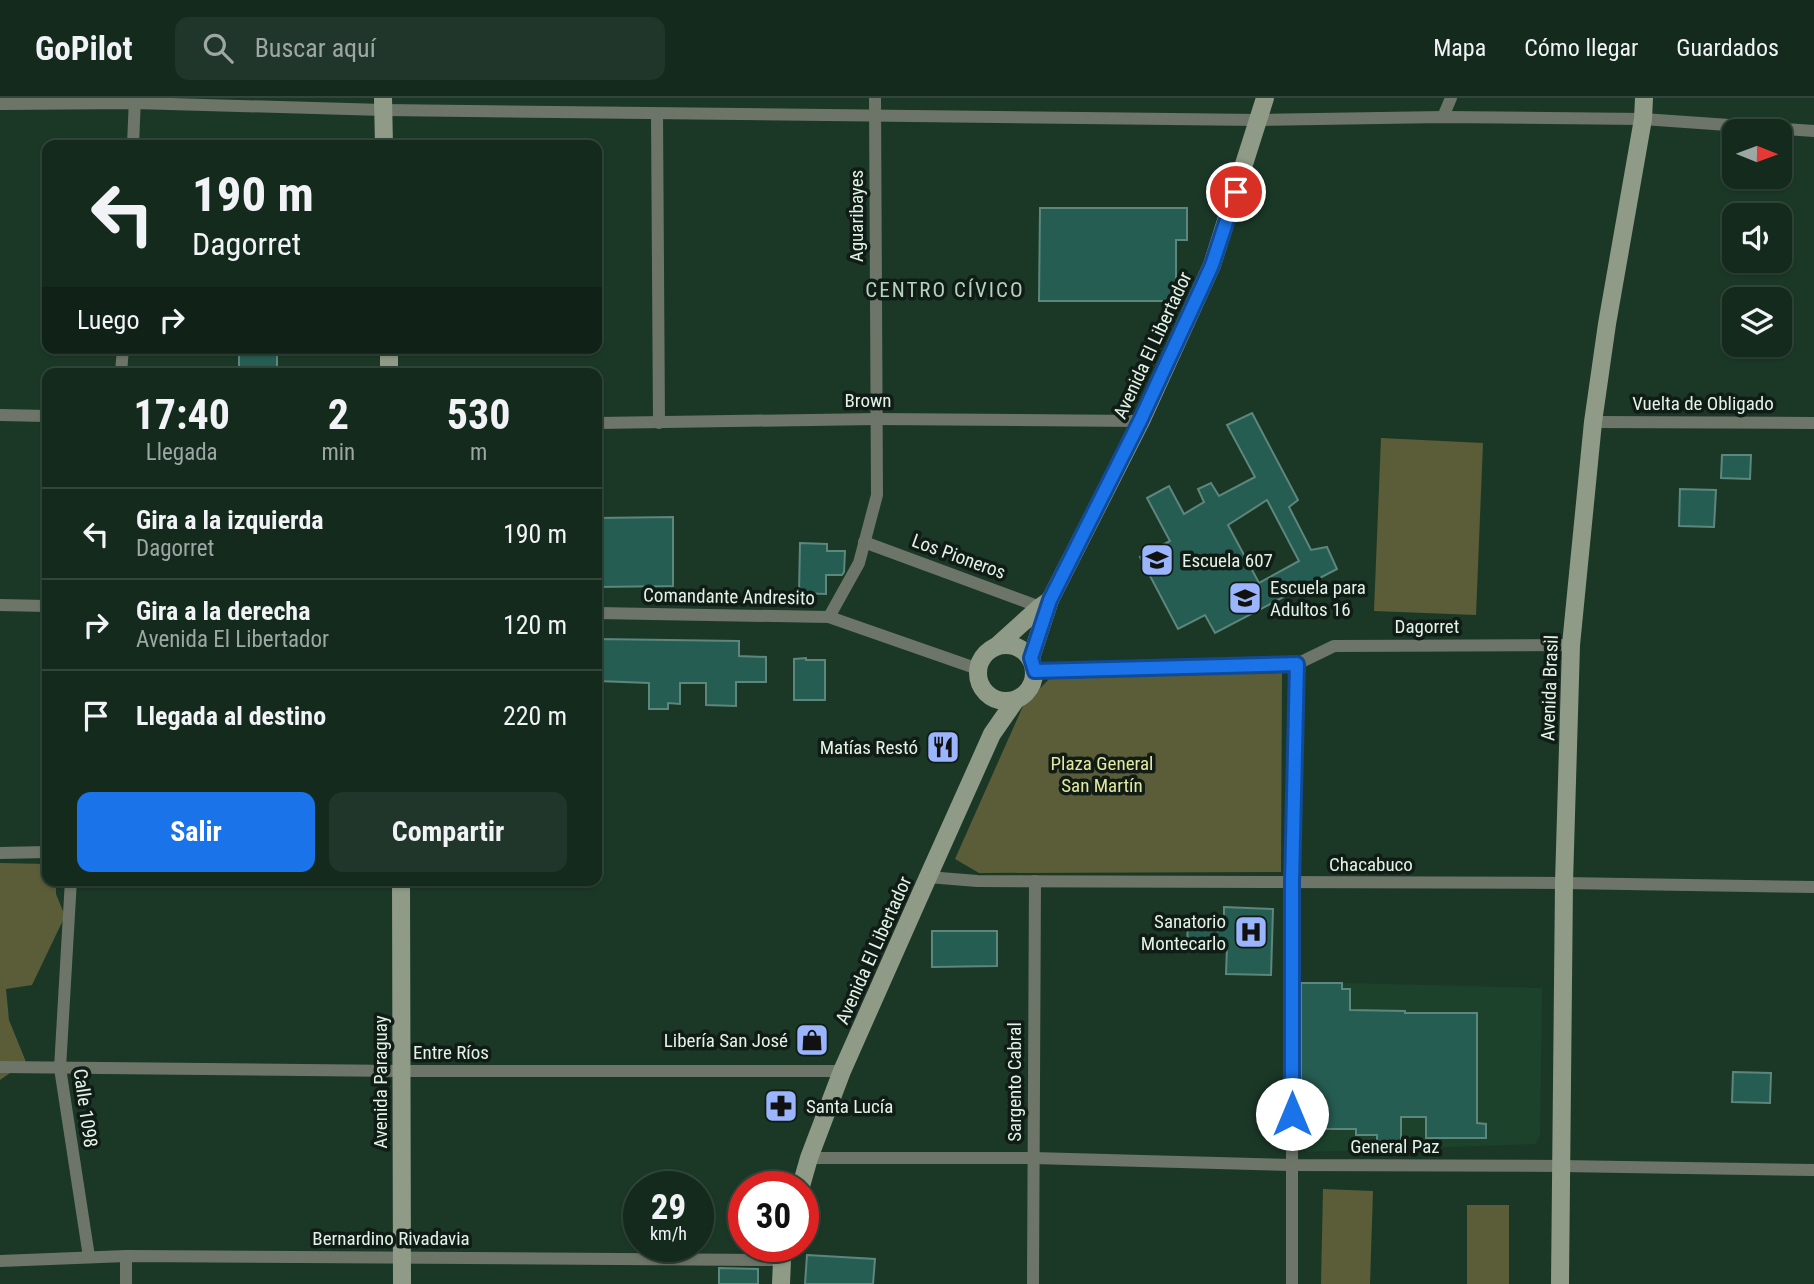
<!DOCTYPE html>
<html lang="es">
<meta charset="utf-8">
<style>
body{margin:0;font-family:"Roboto Condensed",sans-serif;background:#21362a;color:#f1f3f6;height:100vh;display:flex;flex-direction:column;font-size:26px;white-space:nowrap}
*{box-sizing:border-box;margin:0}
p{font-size:23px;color:#9da7a4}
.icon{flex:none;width:38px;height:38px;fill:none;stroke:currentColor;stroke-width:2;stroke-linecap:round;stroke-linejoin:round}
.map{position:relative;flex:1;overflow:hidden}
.sheet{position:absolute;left:42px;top:270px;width:560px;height:518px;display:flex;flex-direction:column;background:#142a1d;border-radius:14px;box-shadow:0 2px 5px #0004,0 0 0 2px #33463b}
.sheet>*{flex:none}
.banner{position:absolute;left:42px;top:42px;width:560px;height:214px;border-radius:14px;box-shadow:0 2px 5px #0004,0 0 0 2px #33463b;background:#142a1d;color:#f1f3f6;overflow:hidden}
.needle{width:46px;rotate:91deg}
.tools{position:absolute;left:1722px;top:21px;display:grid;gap:14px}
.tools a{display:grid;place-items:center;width:70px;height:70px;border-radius:14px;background:#142a1d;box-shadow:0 2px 5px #0004,0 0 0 2px #33463b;font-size:35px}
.speed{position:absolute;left:623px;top:1073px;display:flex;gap:14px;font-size:35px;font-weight:700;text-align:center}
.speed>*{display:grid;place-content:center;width:91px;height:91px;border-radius:50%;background:#142a1d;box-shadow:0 2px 5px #0004,0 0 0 2px #33463b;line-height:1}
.speed small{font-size:18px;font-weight:400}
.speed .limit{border:10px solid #d22;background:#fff;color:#111}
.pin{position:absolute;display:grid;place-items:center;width:60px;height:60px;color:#fff;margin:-30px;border:4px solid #fff;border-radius:50%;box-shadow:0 2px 7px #0007}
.me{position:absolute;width:77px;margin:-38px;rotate:0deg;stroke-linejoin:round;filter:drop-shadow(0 0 5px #0008)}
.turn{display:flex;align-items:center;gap:24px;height:147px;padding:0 35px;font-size:32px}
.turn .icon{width:91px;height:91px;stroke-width:2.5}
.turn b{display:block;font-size:49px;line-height:60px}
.then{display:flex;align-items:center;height:66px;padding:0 35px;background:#0003;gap:14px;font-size:26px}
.eta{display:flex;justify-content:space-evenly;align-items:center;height:119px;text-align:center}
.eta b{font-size:42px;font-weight:700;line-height:49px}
.action{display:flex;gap:14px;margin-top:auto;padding:14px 35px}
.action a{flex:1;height:80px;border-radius:14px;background:#1a73e8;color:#fff;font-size:28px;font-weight:700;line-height:80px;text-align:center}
.action a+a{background:#21362a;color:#f1f3f6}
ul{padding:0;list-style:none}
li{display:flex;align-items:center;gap:21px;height:91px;padding:0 35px;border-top:2px solid #33463b}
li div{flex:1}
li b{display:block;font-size:26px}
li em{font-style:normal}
header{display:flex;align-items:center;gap:42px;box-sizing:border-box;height:98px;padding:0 35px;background:#142a1d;border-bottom:2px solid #33463b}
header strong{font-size:33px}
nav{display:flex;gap:38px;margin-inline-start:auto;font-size:24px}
.search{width:490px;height:63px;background:#21362a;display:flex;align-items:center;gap:18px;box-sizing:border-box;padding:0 24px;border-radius:14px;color:#9da7a4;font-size:26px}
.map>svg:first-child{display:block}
</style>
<header>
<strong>GoPilot</strong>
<div class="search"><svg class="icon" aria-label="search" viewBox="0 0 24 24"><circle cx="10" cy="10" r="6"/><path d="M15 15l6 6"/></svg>Buscar aquí</div>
<nav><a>Mapa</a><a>Cómo llegar</a><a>Guardados</a></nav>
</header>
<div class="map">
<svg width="1814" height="1186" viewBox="0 0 1814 1186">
<rect width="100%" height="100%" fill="#1b3827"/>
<polygon fill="#1d422c" points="1301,884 1542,890 1540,1037 1536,1046 1307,1054 1299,1050"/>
<g fill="#5b5d38">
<polygon points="1381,340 1483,345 1476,517 1374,513"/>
<polygon points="1282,575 1281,774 979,775 955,761 1023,608 1052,578"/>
<polygon points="0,765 47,766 47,782 56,782 56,796 65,818 32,887 6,891 9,922 26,964 0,982"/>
<polygon points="1323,1091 1373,1093 1370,1186 1321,1186"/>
<rect x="1467" y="1107" width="42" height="79"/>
</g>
<g fill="#265d52" stroke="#5d867d" stroke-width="2" fill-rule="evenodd">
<polygon points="1040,110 1187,110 1187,142 1176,142 1176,203 1039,203"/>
<rect x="239" y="250" width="38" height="25"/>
<path d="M1252,315L1298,402L1289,409L1311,452L1327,449L1337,471L1215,535L1205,517L1178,531L1140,459L1170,443L1147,400L1169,388L1184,416L1204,404L1198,391L1211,385L1219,398L1255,379L1227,327ZM1267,402L1299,463L1259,485L1228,427Z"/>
<polygon points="1722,357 1751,357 1750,381 1721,380"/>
<polygon points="1680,391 1716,392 1714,429 1679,428"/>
<polygon points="673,419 673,488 597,489 597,420"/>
<polygon points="800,445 827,446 827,453 845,453 844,474 842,477 826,477 826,496 799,495"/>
<polygon points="598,541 739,543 739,558 766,559 766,584 736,584 736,608 706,607 706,585 680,585 680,606 668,605 668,611 649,611 649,585 598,583"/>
<polygon points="806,560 806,562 825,562 825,602 794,602 794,561"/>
<polygon points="1224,809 1273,811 1271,877 1226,876 1227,849 1187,848 1188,823 1224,824"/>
<polygon points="932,833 997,833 997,868 932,869"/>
<polygon points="1301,885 1342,885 1342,891 1350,891 1350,912 1405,913 1405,915 1477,915 1477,1025 1486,1026 1486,1040 1426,1040 1426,1019 1401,1019 1401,1046 1377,1046 1377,1037 1356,1037 1356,1031 1301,1031"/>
<polygon points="1733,974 1771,975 1770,1005 1732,1004"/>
<polygon points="807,1157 875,1161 873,1186 805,1186"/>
<polygon points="719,1170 758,1171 758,1186 719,1186"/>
</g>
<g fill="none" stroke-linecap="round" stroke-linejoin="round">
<g stroke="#6d7569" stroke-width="12">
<polyline points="0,6 135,5 383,12 1259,22 1443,19 1643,21 1814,33"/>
<polyline points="657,16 659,325"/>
<polyline points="1443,19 1451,0"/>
<polyline points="133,47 135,0"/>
<polyline points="121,275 123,250"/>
<polyline points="0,317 47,318"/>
<polyline points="1593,324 1814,325"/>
<polyline points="597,325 876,321 1141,323"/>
<polyline points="864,444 1040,509"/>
<polyline points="0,507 47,508"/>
<polyline points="597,515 829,519 978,571"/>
<polyline points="829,519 859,465 877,397 875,0"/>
<polyline points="1035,573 1297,566 1334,548 1571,547"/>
<polyline points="0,755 47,754"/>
<polyline points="928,779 977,783 1564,785 1814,789"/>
<polyline points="71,782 60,970 89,1159"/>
<polyline points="0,969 401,973 842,973"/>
<polyline points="809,1060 1033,1060 1292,1067 1561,1068 1814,1072"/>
<polyline points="126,1158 126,1186"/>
<polyline points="0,1163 126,1158 782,1162"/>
<polyline points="1033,1186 1035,783"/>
<polyline points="1292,1186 1292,785 1297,566"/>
</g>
<g stroke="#8f9b87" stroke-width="18">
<polyline points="383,0 384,47"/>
<polyline points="389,250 389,275"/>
<circle cx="1006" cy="575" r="28"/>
<polyline points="998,547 1040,509 1050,502"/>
<polyline points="1031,560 1050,502 1141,323 1212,167 1265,0"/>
<polyline points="401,782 402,1186"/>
<polyline points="801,1088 809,1060 842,973 928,779 992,636 1015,603"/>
<polyline points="781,1186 782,1162 785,1148"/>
<polyline points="1560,1186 1564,785 1571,547 1593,324 1607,226 1643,21 1644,0"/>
</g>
</g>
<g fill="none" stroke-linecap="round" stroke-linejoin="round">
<defs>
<polyline id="route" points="1236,94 1212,167 1202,189 1140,323 1050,502 1031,560 1035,573 1297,566 1292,785 1292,1016"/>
</defs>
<use href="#route" stroke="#114b97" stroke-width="18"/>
<use href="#route" stroke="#1a73e8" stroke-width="12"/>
</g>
<defs>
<symbol id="school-square" viewBox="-11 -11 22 22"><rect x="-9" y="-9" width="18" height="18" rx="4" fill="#9bb5fd" stroke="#101c15"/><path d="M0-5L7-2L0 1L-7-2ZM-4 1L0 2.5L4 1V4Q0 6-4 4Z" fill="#111"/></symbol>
<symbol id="restaurant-square" viewBox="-11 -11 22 22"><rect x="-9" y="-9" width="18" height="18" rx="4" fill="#9bb5fd" stroke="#101c15"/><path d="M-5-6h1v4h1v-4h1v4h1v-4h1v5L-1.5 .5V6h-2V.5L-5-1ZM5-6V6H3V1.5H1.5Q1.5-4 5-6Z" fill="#111"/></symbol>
<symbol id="hospital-square" viewBox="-11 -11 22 22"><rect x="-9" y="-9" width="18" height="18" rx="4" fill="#9bb5fd" stroke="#101c15"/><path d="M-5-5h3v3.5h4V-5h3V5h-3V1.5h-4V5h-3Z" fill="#111"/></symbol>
<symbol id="shop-square" viewBox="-11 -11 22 22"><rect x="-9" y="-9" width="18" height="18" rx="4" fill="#9bb5fd" stroke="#101c15"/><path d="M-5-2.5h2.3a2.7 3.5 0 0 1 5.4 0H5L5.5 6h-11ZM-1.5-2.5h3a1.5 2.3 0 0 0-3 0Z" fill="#111"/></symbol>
<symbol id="pharmacy-square" viewBox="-11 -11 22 22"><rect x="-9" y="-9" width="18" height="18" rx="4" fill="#9bb5fd" stroke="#101c15"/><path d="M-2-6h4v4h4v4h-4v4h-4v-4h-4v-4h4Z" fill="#111"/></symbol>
</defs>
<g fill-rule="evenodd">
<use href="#school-square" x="1138" y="443" width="38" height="38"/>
<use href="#school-square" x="1226" y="481" width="38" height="38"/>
<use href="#restaurant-square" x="924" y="630" width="38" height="38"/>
<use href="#hospital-square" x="1232" y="815" width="38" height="38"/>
<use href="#shop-square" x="793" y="923" width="38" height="38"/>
<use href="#pharmacy-square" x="762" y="989" width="38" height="38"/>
</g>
<g text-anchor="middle" stroke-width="7" stroke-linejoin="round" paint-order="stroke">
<g font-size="19" fill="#e1f2e6" stroke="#101c15">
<text transform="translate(856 118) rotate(-90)" y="7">Aguaribayes</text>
<text transform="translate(1152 247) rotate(-65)" y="7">Avenida El Libertador</text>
<text x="868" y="309">Brown</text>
<text x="1703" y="312">Vuelta de Obligado</text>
<text transform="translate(959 458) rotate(20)" y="7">Los Pioneros</text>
<text transform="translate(729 498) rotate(1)" y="7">Comandante Andresito</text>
<text x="1427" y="535">Dagorret</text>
<text transform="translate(1549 590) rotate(-88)" y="7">Avenida Brasil</text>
<text x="1371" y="773">Chacabuco</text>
<text transform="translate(873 852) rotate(-66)" y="7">Avenida El Libertador</text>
<text x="451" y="961">Entre Ríos</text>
<text transform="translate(380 984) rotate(-90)" y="7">Avenida Paraguay</text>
<text transform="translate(1014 984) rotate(-90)" y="7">Sargento Cabral</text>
<text transform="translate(86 1010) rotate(82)" y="7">Calle 1098</text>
<text x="1395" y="1055">General Paz</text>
<text x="391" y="1147">Bernardino Rivadavia</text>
</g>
<g font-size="19" fill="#e1f2e6" stroke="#101c15" text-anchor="start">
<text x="1182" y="469">Escuela 607</text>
<text x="1270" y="496">Escuela para<tspan x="1270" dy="22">Adultos 16</tspan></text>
<text x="918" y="656" text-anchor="end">Matías Restó</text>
<text x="1226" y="830" text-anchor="end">Sanatorio<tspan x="1226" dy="22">Montecarlo</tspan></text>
<text x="788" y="949" text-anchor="end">Libería San José</text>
<text x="806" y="1015">Santa Lucía</text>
</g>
<g font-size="19" fill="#e4e8a1" stroke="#101c15">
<text x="1102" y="672">Plaza General<tspan x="1102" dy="22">San Martín</tspan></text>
</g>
<g font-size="21" letter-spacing="2" fill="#b3d5be" stroke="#101c15">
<text x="945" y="199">CENTRO CÍVICO</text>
</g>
</g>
</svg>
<div class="tools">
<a><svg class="needle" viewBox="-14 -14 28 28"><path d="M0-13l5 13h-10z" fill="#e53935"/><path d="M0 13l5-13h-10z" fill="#9da7a4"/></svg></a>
<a><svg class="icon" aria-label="sound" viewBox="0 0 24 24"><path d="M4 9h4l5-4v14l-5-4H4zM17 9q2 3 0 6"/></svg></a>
<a><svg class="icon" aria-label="layers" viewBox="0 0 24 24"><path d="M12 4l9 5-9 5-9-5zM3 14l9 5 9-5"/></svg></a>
</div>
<div class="speed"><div>29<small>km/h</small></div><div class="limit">30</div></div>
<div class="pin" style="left:1236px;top:94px;background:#d93025"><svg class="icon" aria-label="arrive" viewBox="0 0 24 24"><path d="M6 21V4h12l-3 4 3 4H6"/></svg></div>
<svg class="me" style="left:1292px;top:1016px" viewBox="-20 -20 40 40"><circle r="19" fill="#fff"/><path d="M0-13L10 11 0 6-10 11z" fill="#1a73e8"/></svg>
<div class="banner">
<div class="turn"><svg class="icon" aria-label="left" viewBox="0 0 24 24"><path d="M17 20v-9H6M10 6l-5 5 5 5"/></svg><div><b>190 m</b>Dagorret</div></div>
<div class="then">Luego<svg class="icon" aria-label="right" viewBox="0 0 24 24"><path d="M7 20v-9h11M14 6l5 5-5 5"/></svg></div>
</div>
<section class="sheet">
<div class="eta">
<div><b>17:40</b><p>Llegada</p></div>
<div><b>2</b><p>min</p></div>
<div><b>530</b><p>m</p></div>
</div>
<ul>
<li><svg class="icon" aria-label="left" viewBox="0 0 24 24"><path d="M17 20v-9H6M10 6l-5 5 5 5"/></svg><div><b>Gira a la izquierda</b><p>Dagorret</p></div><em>190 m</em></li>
<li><svg class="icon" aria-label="right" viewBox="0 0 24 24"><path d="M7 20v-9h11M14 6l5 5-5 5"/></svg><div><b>Gira a la derecha</b><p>Avenida El Libertador</p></div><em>120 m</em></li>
<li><svg class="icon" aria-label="arrive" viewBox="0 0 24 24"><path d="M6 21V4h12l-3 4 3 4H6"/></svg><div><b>Llegada al destino</b></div><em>220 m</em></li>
</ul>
<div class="action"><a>Salir</a><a>Compartir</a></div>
</section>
</div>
